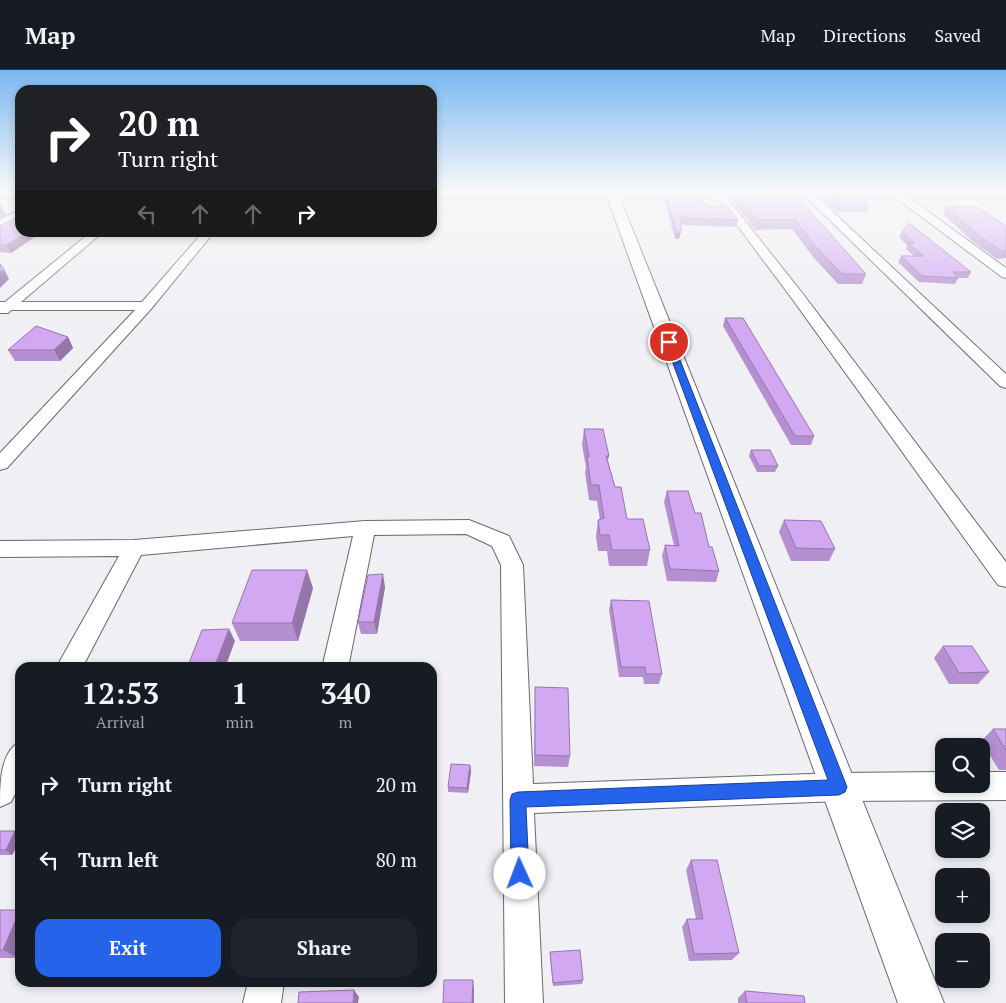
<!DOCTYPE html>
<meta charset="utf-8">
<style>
body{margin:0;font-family:"PT Serif",serif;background:#20242c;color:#f1f3f6;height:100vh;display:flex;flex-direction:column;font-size:19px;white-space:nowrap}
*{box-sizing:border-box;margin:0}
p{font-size:16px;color:#9ea1a6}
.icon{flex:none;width:28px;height:28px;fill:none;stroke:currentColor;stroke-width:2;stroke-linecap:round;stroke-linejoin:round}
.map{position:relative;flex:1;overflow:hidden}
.drawer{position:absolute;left:15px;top:592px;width:422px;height:325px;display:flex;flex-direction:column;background:#171b24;border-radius:15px;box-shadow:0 2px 8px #0003}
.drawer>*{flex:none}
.banner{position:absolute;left:15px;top:15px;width:422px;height:152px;border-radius:15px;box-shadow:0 2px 8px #0003;background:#202124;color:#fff;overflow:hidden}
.controls{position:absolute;left:935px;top:668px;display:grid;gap:10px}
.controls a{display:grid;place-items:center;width:55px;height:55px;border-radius:10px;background:#171b24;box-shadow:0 2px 8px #0003;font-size:25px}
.pin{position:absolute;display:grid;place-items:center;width:42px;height:42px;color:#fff;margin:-21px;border:2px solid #fff;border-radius:50%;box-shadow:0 1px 5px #0007}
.me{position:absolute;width:55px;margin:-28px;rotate:358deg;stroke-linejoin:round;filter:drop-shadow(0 0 4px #0008)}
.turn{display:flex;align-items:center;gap:18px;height:105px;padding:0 20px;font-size:22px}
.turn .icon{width:65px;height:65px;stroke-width:2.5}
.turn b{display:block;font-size:35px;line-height:42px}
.lanes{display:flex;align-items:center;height:48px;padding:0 20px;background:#0003;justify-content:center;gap:25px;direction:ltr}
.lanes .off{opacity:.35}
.eta{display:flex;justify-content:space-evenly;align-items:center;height:85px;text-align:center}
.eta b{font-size:30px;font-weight:800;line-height:35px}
.primary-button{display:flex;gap:10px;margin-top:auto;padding:10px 20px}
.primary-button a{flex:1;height:58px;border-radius:15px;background:#2563eb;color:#fff;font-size:20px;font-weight:800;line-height:58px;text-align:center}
.primary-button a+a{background:#20242c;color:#f1f3f6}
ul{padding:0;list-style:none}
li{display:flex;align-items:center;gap:15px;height:75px;padding:0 20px}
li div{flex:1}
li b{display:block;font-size:19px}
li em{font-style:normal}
header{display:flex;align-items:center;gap:30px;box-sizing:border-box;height:70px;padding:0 25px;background:#171b24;border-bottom:1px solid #363941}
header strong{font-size:24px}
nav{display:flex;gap:28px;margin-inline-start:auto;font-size:18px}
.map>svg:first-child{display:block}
</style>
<header>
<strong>Map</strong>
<nav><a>Map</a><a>Directions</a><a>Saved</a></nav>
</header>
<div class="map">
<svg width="1006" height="933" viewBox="0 0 1006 933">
<rect width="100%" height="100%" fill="#efeff4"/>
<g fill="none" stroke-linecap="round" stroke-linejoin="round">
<defs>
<g id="minor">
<polygon points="20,121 20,127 0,128 0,122"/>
<polygon points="432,121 1006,121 1006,127 908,127 1006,198 1006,208 1002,207 895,127 817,127 1006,304 1006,318 1000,316 806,127 726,127 803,224 1006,492 1006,517 998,515 793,230 716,127 432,127"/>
<polygon points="20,139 20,146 0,157 0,150"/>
<polygon points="91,162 103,162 21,232 142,232 203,162 214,162 151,239 7,398 0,400 0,383 135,240 11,240 8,243 0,243 0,232 5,232"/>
<polygon points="469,450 509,466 523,495 533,714 839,703 944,702 944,714 981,714 981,702 1006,702 1006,730 839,731 534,743 543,933 505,933 501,495 492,476 466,464 374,465 348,598 322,598 353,466 141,485 82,598 56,598 119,486 0,487 0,471 134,470 365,451"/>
<path d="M20,672V714L11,732L0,737C0,713 0,682 20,672Z"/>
<polygon points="248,912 284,912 281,933 243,933"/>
</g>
<polygon id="tertiary" points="605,121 617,121 944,933 898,933"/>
</defs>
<use href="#minor" stroke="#69696d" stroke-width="2"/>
<use href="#tertiary" stroke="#69696d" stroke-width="2"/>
<use href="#minor" fill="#fff" fill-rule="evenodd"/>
<use href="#tertiary" fill="#fff" fill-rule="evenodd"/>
</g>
<g fill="#b590d0">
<polygon points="733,121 768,121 772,126 866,204 862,214 838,214 814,188 792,159 755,160 731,129"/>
<polygon points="824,121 869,134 867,142 836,142 822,129"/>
<polygon points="665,122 706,136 738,150 736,157 683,155 681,153 681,161 679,169 675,169 664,129"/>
<polygon points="946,136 1006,156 1006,188 997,189 971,170 943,144"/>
<polygon points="0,156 20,162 42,162 11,183 0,182"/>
<polygon points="902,162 971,202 968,208 958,208 955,214 919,212 898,192 901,186 914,186 906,179 907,175 899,167"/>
<polygon points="725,248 814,366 811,375 791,375 723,256"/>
<polygon points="68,267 73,278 60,291 15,291 8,280"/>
<polygon points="584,359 609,386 608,391 615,417 627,449 650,480 647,496 609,496 607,481 598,481 596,466 598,450 600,450 597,431 589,430 585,402 586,397 582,375"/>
<polygon points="751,380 778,396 775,402 757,402 749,386"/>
<polygon points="667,421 695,443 719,501 716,512 667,511 662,486 665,475 674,476 664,432"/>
<polygon points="784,450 835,479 829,491 791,491 779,462"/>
<polygon points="385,517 377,564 361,564 358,552"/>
<polygon points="313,518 298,571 240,571 232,553"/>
<polygon points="611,530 662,604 659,614 644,614 643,607 619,607 609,540"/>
<polygon points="943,576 989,602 978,614 949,614 934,588"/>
<polygon points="535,617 570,686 568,697 534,696"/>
<polygon points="993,659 1006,659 1006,700 999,700 981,671"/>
<polygon points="470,695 471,701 468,723 448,722 448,717"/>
<polygon points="0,761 20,765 20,770 12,785 0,785"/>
<polygon points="691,790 739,883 732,890 689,891 682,857 687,849 696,849 686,800"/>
<polygon points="0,840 20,841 20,883 18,888 0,888"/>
<polygon points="550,882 583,910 582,914 553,916 550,886"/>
<polygon points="745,921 805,933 738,933 738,928"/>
</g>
<g fill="#9476a9">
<polygon points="0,134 6,145 0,148"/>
<polygon points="681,161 679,169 675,169 676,162"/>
<polygon points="27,162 42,162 11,183 7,175"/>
<polygon points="4,199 9,209 0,218 0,203"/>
<polygon points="68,267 73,278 60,291 54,280"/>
<polygon points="307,500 313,518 298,571 292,553"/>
<polygon points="383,504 385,517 377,564 374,552"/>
<polygon points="229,559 235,571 225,598 214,598"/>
<polygon points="470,695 471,701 468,723 467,718"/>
<polygon points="15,761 20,765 20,770 12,785 6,780"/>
<polygon points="20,840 20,883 18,888 3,880"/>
<polygon points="473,910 474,920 474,933 472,933"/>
<polygon points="354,920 359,927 358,933 353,933"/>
</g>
<g fill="#d3a8f2" stroke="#9476a9">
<polygon points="734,121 768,121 772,126 797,126 866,204 842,204 817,178 795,150 757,150"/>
<polygon points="824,121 854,121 869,134 839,134"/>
<polygon points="665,122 699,122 706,136 727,136 738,150 684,148 681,145 681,161 676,162"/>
<polygon points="946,136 977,137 1006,156 1006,181 1001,181 974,162"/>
<polygon points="19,146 20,162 27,162 7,175 0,175 0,156"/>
<polygon points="909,153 971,202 953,202 958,208 922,206 901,186 924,186 908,173 915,173 902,162"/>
<polygon points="0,194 4,199 0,203"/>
<polygon points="725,248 743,248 814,366 795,366"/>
<polygon points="36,256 68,267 54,280 8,280"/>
<polygon points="584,359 603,359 609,386 606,386 615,417 621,417 627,449 643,449 650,480 612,480 609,465 600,465 598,450 604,448 599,415 591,415 587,387 589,387"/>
<polygon points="751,380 770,380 778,396 759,396"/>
<polygon points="667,421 688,421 695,443 701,443 709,477 712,477 719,501 670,499 665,475 679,476"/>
<polygon points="784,450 821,451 835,479 796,478"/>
<polygon points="252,500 307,500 292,553 232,553"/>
<polygon points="383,504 374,552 358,552 368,505"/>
<polygon points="611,530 649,531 662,604 646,604 645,597 621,597"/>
<polygon points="229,559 214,598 187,598 202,560"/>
<polygon points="943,576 972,576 989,602 959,603"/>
<polygon points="535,617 568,618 570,686 535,685"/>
<polygon points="993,659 1006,659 1006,680"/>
<polygon points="451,694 470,695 467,718 448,717"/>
<polygon points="0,761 15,761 6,780 0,780"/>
<polygon points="691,790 717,790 739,883 694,884 687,849 703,849"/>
<polygon points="0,840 20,840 3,880 0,880"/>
<polygon points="580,880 583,910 553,913 550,882"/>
<polygon points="444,910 473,910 472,933 443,933"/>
<polygon points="354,920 353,933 298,933 299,922"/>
<polygon points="745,921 804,926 805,933 747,933"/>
</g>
<linearGradient id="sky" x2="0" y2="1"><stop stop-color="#79b8ef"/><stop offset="0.48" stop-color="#f8f8fa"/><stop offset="1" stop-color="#f8f8fa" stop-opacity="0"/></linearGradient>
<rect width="1006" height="252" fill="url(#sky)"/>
<polygon fill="#2563eb" stroke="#184099" points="666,271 673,272 847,717 845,722 839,725 526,737 529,804 526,810 520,812 514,810 511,804 510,730 512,724 518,722 828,710 665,272"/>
</svg>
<div class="controls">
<a><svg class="icon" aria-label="search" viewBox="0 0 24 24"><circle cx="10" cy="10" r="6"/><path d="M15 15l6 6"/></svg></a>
<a><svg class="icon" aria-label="layers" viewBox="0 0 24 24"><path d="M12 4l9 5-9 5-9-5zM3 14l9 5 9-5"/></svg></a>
<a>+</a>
<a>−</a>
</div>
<div class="pin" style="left:669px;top:272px;background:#d93025"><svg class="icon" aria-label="arrive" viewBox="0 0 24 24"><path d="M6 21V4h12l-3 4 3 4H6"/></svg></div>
<svg class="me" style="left:520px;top:804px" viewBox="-20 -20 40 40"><circle r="19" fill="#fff"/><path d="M0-13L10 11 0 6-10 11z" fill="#2563eb"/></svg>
<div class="banner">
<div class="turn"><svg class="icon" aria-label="right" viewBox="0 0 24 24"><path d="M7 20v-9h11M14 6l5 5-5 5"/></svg><div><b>20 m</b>Turn right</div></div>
<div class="lanes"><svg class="icon off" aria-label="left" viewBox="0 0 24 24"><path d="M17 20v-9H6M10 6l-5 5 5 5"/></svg><svg class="icon off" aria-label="ahead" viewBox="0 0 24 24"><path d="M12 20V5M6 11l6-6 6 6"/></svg><svg class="icon off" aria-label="ahead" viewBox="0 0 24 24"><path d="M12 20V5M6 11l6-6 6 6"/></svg><svg class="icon" aria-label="right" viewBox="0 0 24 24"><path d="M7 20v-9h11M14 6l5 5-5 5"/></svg></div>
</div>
<section class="drawer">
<div class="eta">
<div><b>12:53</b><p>Arrival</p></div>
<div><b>1</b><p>min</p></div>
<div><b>340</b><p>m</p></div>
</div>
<ul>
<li><svg class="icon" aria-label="right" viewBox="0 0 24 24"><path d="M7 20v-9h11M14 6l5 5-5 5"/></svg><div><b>Turn right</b></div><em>20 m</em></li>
<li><svg class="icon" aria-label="left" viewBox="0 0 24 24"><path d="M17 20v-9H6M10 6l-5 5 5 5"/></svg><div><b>Turn left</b></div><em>80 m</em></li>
</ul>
<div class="primary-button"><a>Exit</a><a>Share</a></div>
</section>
</div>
